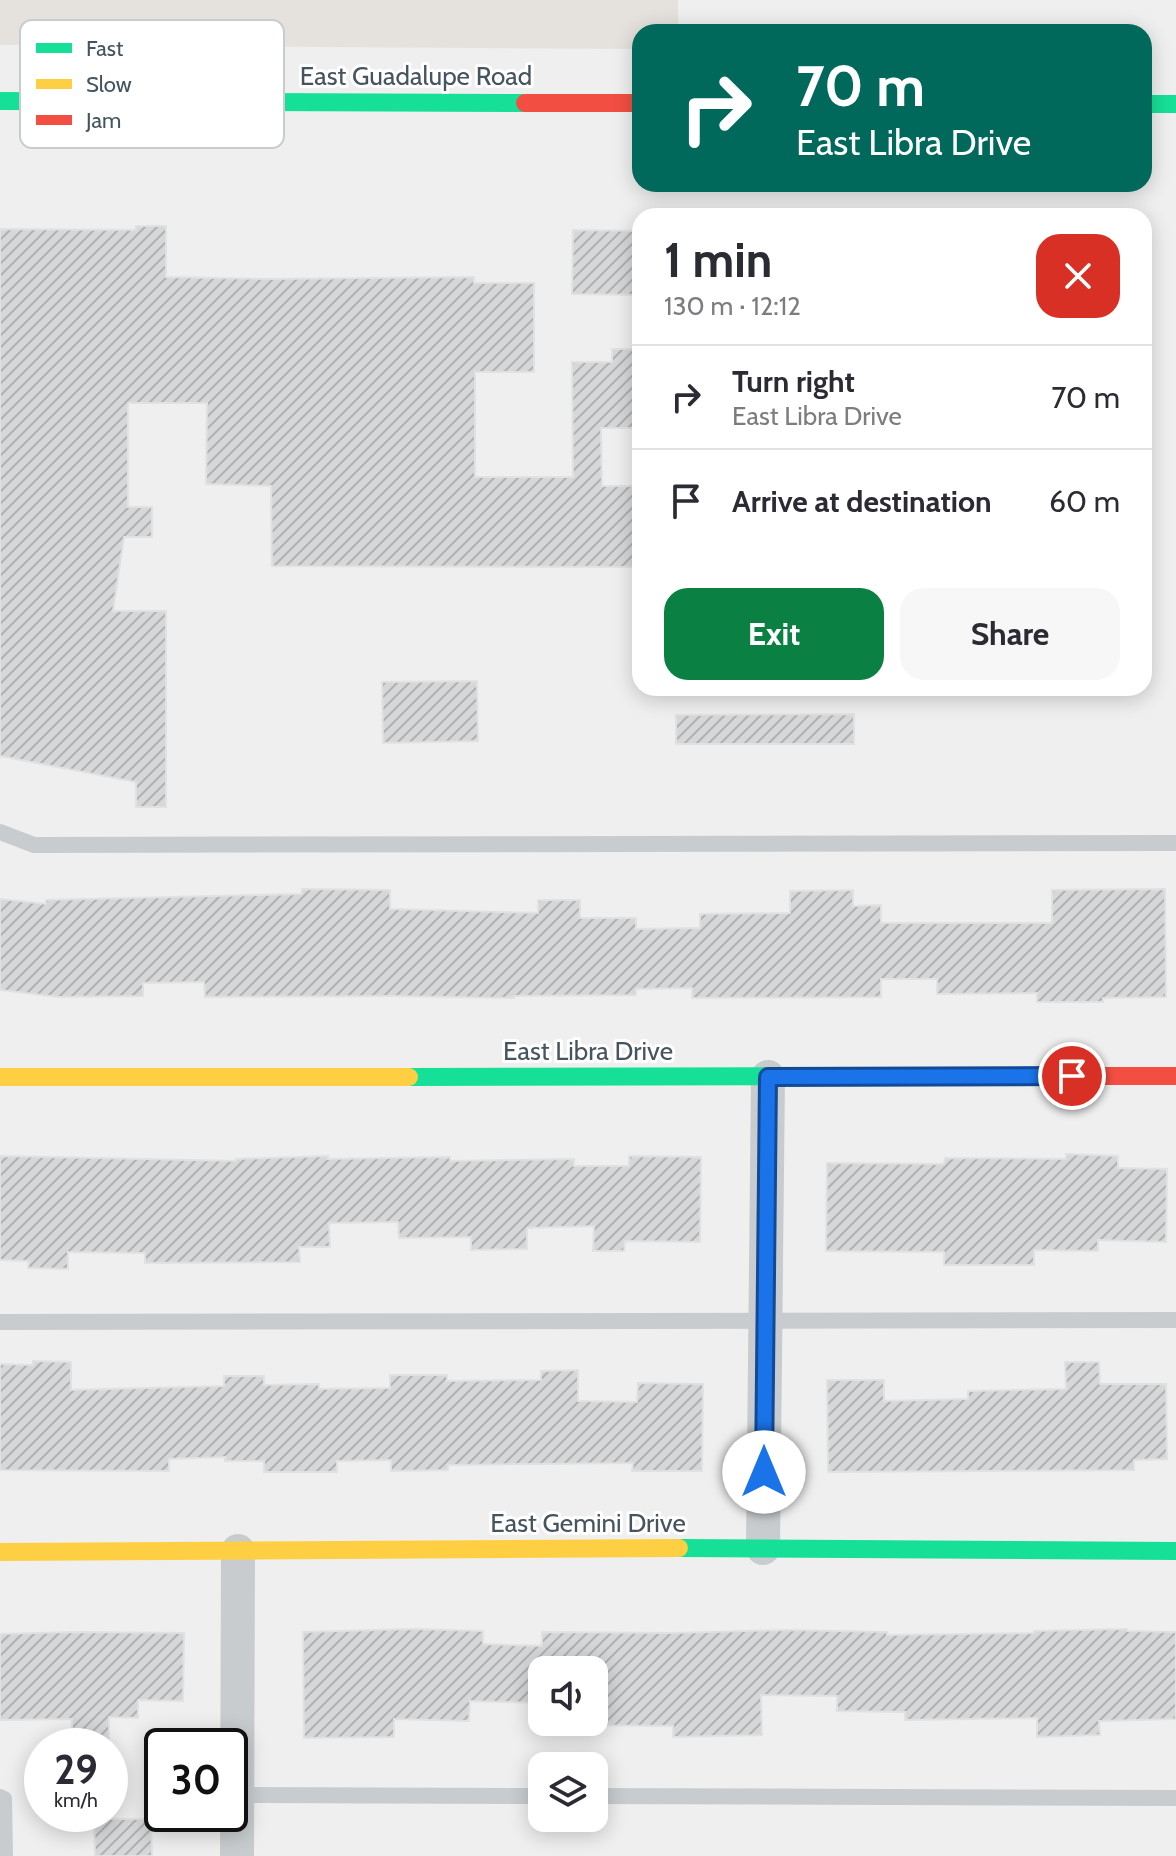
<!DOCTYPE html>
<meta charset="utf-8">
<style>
body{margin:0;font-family:Cabin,sans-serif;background:#f7f7f7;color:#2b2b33;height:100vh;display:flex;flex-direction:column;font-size:30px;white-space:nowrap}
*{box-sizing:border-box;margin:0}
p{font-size:26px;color:#7c7c81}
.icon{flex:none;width:44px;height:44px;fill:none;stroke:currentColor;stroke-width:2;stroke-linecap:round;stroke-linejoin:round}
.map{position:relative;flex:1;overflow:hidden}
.drawer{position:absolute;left:632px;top:208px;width:520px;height:488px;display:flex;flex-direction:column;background:#fff;border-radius:24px;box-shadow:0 4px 20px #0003}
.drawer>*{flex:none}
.hud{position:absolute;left:632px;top:24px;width:520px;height:168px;border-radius:24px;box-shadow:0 4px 20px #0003;background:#00695c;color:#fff;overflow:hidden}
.tools{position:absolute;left:528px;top:1656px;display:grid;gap:16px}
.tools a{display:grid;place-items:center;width:80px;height:80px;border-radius:16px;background:#fff;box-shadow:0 4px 20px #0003;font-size:40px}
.speed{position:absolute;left:24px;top:1728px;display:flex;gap:16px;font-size:40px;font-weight:700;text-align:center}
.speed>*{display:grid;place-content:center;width:104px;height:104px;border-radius:50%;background:#fff;box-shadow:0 4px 20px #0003;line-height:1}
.speed small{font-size:20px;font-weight:400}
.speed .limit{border:4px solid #111;border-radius:12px;background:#fff;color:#111}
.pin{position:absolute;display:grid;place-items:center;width:68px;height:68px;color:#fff;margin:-34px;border:4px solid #fff;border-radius:50%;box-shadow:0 2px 8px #0007}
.me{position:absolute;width:88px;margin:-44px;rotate:0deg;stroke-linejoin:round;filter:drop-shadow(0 0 6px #0008)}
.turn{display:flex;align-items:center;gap:28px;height:168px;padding:0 32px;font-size:36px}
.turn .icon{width:104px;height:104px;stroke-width:2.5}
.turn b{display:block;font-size:56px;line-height:68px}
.round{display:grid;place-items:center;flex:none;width:84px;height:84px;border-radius:24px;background:#f7f7f7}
.headline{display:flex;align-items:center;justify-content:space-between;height:136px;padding:0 32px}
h1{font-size:48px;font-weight:700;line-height:60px}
.primary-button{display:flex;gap:16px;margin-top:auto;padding:16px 32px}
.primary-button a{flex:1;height:92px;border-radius:24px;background:#0b8043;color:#fff;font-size:32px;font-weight:700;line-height:92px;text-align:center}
.primary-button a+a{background:#f7f7f7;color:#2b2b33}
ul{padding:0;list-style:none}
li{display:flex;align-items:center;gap:24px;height:104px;padding:0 32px;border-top:2px solid #e1e1e2}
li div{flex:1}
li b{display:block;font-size:30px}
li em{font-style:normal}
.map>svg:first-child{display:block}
</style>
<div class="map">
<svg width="1176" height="1856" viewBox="0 0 1176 1856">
<defs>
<pattern id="building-hatch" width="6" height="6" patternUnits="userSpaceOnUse" patternTransform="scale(2)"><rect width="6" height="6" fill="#d6d7d8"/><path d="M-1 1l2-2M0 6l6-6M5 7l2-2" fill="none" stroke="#afb1b2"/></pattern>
</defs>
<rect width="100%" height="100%" fill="#f0efef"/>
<polygon fill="#e5e2dd" points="0,0 678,0 678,32 640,32 640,49 0,45"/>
<g fill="url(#building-hatch)" stroke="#e1e1e2" stroke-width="2" fill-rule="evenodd">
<polygon points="136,226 166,226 166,277 270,279 474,277 474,283 534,283 534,372 475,372 475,477 573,477 572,362 612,362 612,349 640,349 640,428 601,428 602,486 640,486 640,567 272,566 271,486 206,484 207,403 128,403 128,507 152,507 152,537 124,537 113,611 166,611 166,807 136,807 136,782 0,756 0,229 136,230"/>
<polygon points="573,230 640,231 640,295 572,294"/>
<polygon points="477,681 478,741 383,743 382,682"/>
<polygon points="854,714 854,744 676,744 676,715"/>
<polygon points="302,889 390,890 390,909 538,913 538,900 580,900 580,918 636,918 636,929 700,928 700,914 790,913 790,891 853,890 853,906 881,905 881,923 1052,923 1052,890 1165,889 1166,997 1103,998 1103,1002 1037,1002 1037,993 937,994 937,979 881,979 881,997 692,998 692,988 636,989 636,995 514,996 514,998 389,996 205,997 204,982 143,983 143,996 59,997 0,990 0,899 46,904 46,900 302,894"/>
<polygon points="1066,1154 1118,1156 1118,1168 1167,1169 1166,1242 1098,1240 1098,1251 1034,1250 1034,1265 944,1265 944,1252 826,1251 827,1163 944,1164 945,1158 1066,1159"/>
<polygon points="0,1156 236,1161 236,1159 328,1156 328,1159 450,1157 450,1161 574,1159 574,1166 629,1166 629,1156 701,1157 700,1242 625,1241 624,1251 593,1251 594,1226 527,1228 527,1249 471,1250 471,1237 399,1238 398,1222 329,1223 330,1247 299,1247 300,1262 145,1263 145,1253 68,1252 68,1269 28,1268 29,1261 0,1260"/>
<polygon points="33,1361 71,1362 71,1390 224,1386 224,1376 264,1376 264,1385 319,1384 319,1389 390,1388 390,1375 447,1375 447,1381 541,1380 541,1371 578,1370 578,1401 637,1402 638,1383 703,1384 702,1471 632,1471 633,1463 448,1465 448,1470 391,1471 391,1460 337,1461 337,1472 264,1472 264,1461 225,1461 225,1457 169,1459 169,1471 0,1470 0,1364 33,1365"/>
<polygon points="1065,1362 1099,1362 1100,1384 1166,1384 1167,1459 1134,1460 1134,1470 828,1472 827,1380 884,1380 884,1401 968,1399 968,1391 1066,1389"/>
<path d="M414,1629L483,1631V1644L542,1646V1632L671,1633L787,1630L887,1632V1635L1034,1633V1631L1127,1629V1631L1176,1632V1719L1099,1721L1100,1735L1037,1737V1718L905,1720V1712L837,1711V1696L761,1695L762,1735L673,1737V1726L541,1725V1703L470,1701L469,1721L394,1719V1737L304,1738L303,1632ZM542,1670H594V1722H542Z"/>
<polygon points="73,1632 184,1633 183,1701 138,1700 138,1718 109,1717 109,1740 72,1740 72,1719 0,1720 0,1634"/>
<polygon points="94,1819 151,1819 152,1856 95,1856"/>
</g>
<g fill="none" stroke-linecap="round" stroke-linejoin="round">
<g stroke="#c8ccce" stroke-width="16">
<polyline points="0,832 34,845 1176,843"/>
<polyline points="0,1322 1176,1320"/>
<polyline points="237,1795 542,1796"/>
<polyline points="594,1796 1176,1798"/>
<polyline points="0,1797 4,1799 5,1856"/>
</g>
<g stroke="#c8ccce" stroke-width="34">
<polyline points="763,1548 768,1077"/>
<polyline points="237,1856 238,1551"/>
</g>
<g stroke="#16e098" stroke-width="18">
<polyline points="0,101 525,103"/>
<polyline points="1144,104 1176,104"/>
<polyline points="409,1077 815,1076"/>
<polyline points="679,1548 1176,1551"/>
</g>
<g stroke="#ffcf43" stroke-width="18">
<polyline points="0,1077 409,1077"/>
<polyline points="0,1552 679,1548"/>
</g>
<g stroke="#f24e42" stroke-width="18">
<polyline points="525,103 640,103"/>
<polyline points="815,1076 1176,1076"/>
</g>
</g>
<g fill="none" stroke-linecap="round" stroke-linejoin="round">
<defs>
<polyline id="route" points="764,1472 768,1077 1072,1076"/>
</defs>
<use href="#route" stroke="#114b97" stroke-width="20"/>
<use href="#route" stroke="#1a73e8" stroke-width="14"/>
</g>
<g text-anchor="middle" stroke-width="6" stroke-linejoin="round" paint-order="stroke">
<g font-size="26" fill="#45545e" stroke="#fff">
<text x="416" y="85">East Guadalupe Road</text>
<text x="588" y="1060">East Libra Drive</text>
<text x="588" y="1532">East Gemini Drive</text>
</g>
</g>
<rect x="20" y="20" width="264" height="128" rx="12" fill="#fff" stroke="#c7cccf" stroke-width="2"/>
<rect x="36" y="43" width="36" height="10" fill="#16e098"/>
<rect x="36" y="79" width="36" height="10" fill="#ffcf43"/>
<rect x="36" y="115" width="36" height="10" fill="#f24e42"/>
<g font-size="22" fill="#45545e">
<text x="86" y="56">Fast</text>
<text x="86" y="92">Slow</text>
<text x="86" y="128">Jam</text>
</g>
</svg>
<div class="tools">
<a><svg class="icon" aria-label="sound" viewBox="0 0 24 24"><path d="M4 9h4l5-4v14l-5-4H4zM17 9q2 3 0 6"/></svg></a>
<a><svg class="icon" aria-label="layers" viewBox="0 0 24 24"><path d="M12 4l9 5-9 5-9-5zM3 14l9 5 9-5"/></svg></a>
</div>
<div class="speed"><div>29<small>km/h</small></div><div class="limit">30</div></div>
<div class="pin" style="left:1072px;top:1076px;background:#d93025"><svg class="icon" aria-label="arrive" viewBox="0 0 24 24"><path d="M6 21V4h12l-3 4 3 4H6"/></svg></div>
<svg class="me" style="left:764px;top:1472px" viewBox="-20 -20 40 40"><circle r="19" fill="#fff"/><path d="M0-13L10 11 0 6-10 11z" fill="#1a73e8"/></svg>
<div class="hud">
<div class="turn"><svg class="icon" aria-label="right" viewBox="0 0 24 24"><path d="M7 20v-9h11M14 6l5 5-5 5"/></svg><div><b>70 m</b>East Libra Drive</div></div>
</div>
<section class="drawer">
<div class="headline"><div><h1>1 min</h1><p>130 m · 12:12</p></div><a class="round" style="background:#d93025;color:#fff"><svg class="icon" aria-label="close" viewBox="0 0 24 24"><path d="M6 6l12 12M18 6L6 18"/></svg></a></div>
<ul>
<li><svg class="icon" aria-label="right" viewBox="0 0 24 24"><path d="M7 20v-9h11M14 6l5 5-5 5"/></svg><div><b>Turn right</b><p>East Libra Drive</p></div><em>70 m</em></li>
<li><svg class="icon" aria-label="arrive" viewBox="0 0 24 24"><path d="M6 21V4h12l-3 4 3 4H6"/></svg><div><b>Arrive at destination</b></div><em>60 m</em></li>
</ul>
<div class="primary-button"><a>Exit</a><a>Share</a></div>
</section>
</div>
